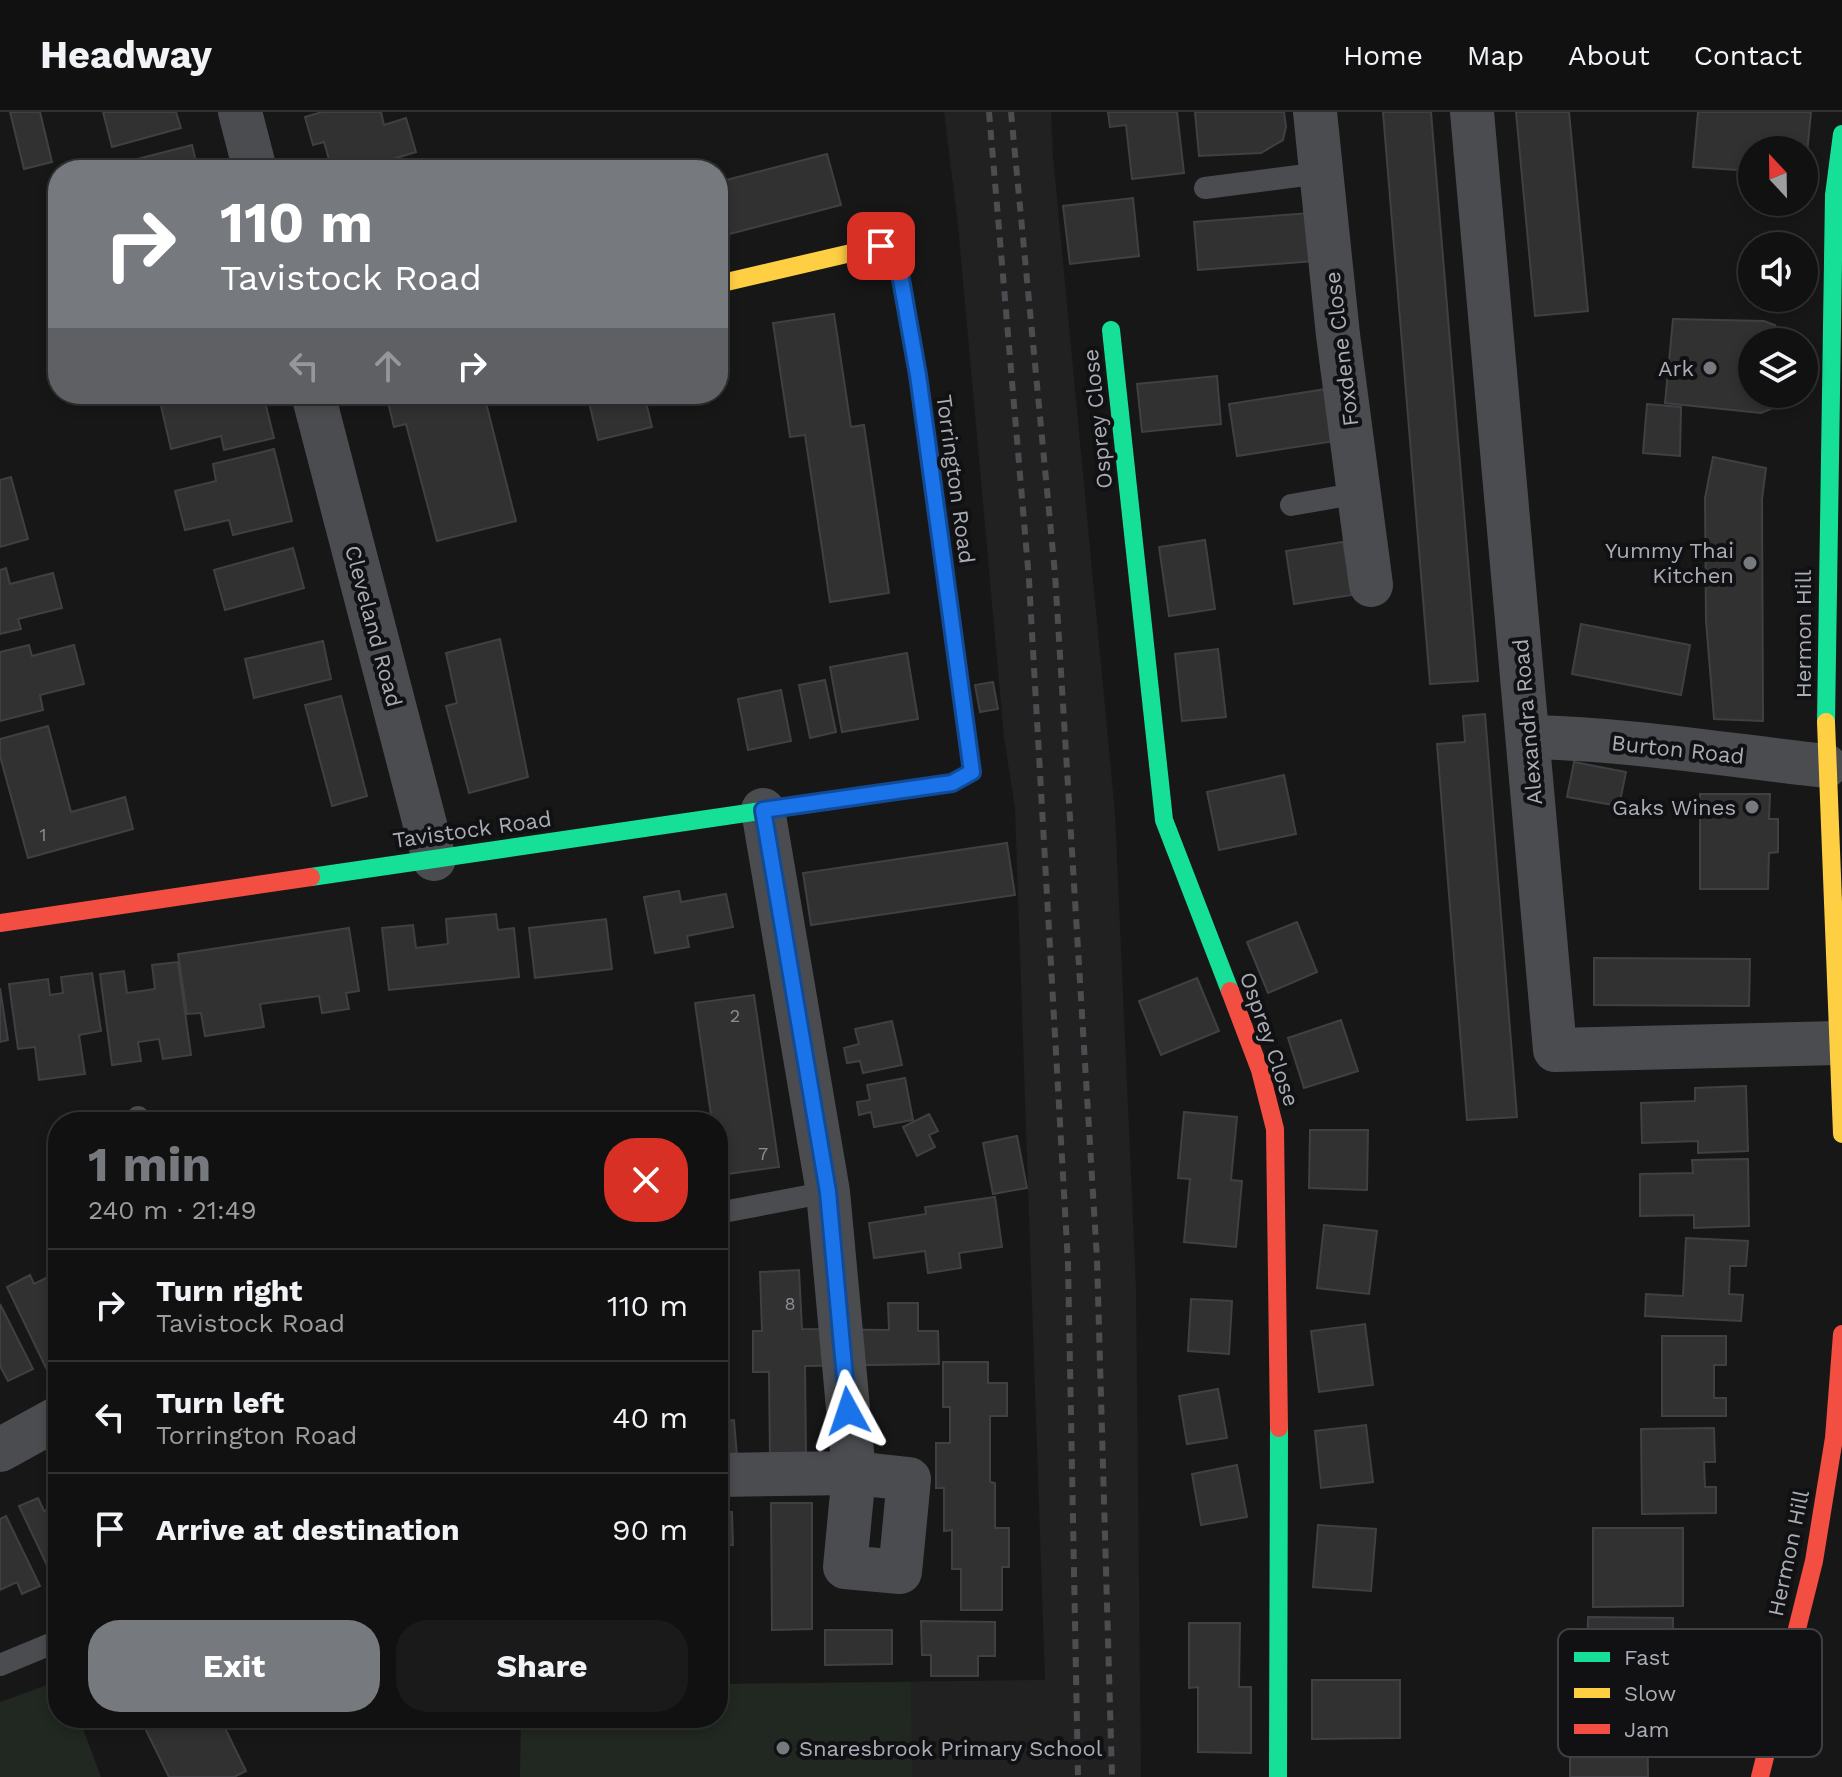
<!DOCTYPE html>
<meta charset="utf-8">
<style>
body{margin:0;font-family:"Work Sans",sans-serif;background:#1a1a1a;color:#f1f3f6;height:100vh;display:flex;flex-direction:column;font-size:30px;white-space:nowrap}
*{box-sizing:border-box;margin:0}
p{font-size:26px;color:#9c9d9f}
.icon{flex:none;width:44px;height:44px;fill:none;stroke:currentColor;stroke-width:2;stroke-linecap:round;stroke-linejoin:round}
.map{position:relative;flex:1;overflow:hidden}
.drawer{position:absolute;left:48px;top:1000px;width:680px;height:616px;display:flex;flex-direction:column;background:#111;border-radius:32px;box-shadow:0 4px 12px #0003,0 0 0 2px #303131}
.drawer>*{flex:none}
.guide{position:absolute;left:48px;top:48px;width:680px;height:244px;border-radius:32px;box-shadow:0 4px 12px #0003,0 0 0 2px #303131;background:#76797e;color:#fff;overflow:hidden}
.needle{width:52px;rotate:338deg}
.buttons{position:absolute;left:1738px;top:24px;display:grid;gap:16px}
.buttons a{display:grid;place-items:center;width:80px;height:80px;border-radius:50%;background:#111;box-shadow:0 4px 12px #0003,0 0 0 2px #303131;font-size:40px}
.pin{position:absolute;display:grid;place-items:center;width:68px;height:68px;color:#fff;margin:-34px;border-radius:16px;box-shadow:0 4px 12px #0006}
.me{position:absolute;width:88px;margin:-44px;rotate:355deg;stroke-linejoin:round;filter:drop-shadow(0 0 6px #0008)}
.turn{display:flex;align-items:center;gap:28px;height:168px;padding:0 40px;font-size:36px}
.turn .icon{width:104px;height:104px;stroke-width:2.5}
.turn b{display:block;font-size:56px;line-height:68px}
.lanes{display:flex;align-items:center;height:76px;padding:0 40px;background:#0003;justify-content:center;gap:40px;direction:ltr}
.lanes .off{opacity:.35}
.round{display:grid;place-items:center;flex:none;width:84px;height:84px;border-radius:32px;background:#1a1a1a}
.overview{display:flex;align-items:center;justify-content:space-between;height:136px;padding:0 40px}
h1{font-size:48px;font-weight:700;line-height:60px;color:#76797e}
.button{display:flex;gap:16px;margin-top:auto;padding:16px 40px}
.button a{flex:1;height:92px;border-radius:32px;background:#76797e;color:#fff;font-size:32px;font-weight:700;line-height:92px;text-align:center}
.button a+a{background:#1a1a1a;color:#f1f3f6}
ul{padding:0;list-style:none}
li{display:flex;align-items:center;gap:24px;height:112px;padding:0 40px;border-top:2px solid #303131}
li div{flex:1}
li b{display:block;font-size:30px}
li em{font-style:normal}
header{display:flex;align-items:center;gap:48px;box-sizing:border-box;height:112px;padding:0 40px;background:#111;border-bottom:2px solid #303131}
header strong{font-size:38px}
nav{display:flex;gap:44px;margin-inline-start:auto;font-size:28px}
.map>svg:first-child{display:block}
</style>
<header>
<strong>Headway</strong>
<nav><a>Home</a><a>Map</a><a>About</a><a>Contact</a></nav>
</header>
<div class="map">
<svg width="1842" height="1665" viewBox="0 0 1842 1665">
<rect width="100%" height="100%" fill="#171717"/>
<polygon fill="#212122" points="944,0 1051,0 1053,44 1115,701 1136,1176 1141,1665 520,1665 521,1606 718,1606 718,1572 1045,1568 1015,697 1004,625 958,113"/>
<g fill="#212721">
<polygon points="58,1569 58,1606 79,1606 101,1665 0,1665 0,1590"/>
<polygon points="911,1570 912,1665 520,1665 521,1606 718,1606 718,1572"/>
</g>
<g fill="#313132" stroke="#3f4043" stroke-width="2">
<polygon points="10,0 40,0 52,50 24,57"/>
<polygon points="103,0 176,0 181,16 112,35"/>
<polygon points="322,0 381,0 384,13 406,6 416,40 393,47 396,58 332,58 324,30 313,33 305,5"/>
<polygon points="1108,0 1177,0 1184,61 1132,67 1126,13 1110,15"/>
<polygon points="1195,0 1284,0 1286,15 1283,28 1261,41 1199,44"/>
<polygon points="1383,0 1431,0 1478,569 1430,572"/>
<polygon points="1516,0 1569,0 1588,199 1535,204"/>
<polygon points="1698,0 1811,0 1806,52 1804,51 1804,38 1752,38 1752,59 1693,55"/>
<polygon points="192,33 198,58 120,58 118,52"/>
<polygon points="827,42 841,93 718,125 718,70"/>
<polygon points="1133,86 1139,144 1070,152 1063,94"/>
<polygon points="1310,101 1314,149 1198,158 1194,110"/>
<polygon points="834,202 851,315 864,313 889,481 830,490 805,323 790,325 773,211"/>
<polygon points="1673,207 1764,209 1775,213 1779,221 1777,230 1752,230 1752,282 1775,282 1778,289 1771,297 1761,301 1665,291"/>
<polygon points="1217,264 1221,312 1142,320 1137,272"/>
<polygon points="1326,277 1335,329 1237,344 1229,292"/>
<polygon points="209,282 263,282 274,326 224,338 221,324 171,337 161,294"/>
<polygon points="386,282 467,282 470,291 485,287 516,409 437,429 406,312 394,315"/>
<polygon points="587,282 644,282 652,315 598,328"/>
<polygon points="1647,292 1681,295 1680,344 1643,341"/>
<polygon points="274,337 292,409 233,423 229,408 185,418 175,379 216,369 213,352"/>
<polygon points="1713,345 1766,356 1762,387 1763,609 1714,607 1706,509 1705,386"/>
<polygon points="11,365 28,427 0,435 0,368"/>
<polygon points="1205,428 1215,497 1169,504 1159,435"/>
<polygon points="1343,430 1352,483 1294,492 1286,439"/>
<polygon points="293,436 304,476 225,498 214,458"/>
<polygon points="6,456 10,472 53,461 62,496 18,507 21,517 0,522 0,458"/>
<polygon points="1581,512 1690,533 1681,583 1572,562"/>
<polygon points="500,527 528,665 469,681 446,594 457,591 446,541"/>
<polygon points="323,529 331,567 254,586 245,547"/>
<polygon points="29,533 32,544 74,533 84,572 40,583 43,598 0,609 0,540"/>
<polygon points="1218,537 1226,605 1182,609 1175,542"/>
<polygon points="907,541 918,607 842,620 830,555"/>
<polygon points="825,568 836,620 810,626 799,573"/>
<polygon points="993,570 998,597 980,600 975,573"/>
<polygon points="781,578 791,629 748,638 738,587"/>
<polygon points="341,584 367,684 332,694 305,593"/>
<polygon points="1485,602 1517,1005 1467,1008 1437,632 1465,630 1463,604"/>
<polygon points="48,614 71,700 125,685 133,717 28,746 0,644 0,627"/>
<polygon points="1574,650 1626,660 1619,694 1567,685"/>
<polygon points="1284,663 1296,722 1219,738 1207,680"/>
<polygon points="1700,682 1770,682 1769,707 1778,707 1778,740 1769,741 1768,777 1700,777"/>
<polygon points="1007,731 1015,783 811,813 803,761"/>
<polygon points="679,779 681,790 726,782 733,815 687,824 689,835 655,841 644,785"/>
<polygon points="496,802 498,818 514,816 519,865 389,878 382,816 413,813 416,836 448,832 446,807"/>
<polygon points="606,807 612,857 535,866 529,816"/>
<polygon points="1297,810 1317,860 1268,881 1247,830"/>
<polygon points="349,816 359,879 346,881 349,897 322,901 319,884 260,892 264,915 205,924 201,901 187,902 178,842"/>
<polygon points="1594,846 1750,847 1749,894 1594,893"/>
<polygon points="178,850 191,943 163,947 159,927 138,930 141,949 112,953 100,862 124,859 127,881 155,877 152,853"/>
<polygon points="92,861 101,919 79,923 85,962 39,968 35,935 18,937 9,872 48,867 50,883 63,881 61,865"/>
<polygon points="1197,866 1219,919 1161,943 1139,889"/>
<polygon points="0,876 8,928 0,930"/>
<polygon points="754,883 779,1055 720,1063 718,1010 712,1010 695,891"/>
<polygon points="1341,908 1358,959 1304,976 1288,926"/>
<polygon points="892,909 902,953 863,961 860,949 847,951 844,936 859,932 855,917"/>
<polygon points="905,966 913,1008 874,1015 871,1000 859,1003 857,990 870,988 867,973"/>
<polygon points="1746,974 1748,1039 1698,1041 1698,1029 1642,1031 1641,991 1695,989 1695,976"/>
<polygon points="1184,1000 1237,1005 1231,1068 1242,1069 1236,1135 1184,1130 1190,1067 1178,1066"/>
<polygon points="929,1002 938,1019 929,1023 935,1035 917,1044 903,1015"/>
<polygon points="1310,1018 1368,1018 1367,1078 1309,1076"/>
<polygon points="1017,1024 1027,1076 993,1082 983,1031"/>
<polygon points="1748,1047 1749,1114 1694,1116 1694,1103 1640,1104 1640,1062 1693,1061 1692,1048"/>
<polygon points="995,1085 1002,1135 959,1141 961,1156 928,1161 925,1139 874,1146 869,1111 926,1102 925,1095"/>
<polygon points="1324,1113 1377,1119 1369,1182 1317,1176"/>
<polygon points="1686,1126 1748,1129 1746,1154 1730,1154 1729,1182 1743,1183 1741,1209 1645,1204 1646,1182 1683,1184"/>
<polygon points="799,1158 802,1217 889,1218 888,1191 918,1191 918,1219 938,1219 939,1252 805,1254 806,1346 770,1347 769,1260 753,1260 753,1219 762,1219 760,1160"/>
<polygon points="58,1160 58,1250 46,1256 7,1175 30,1163 34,1172"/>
<polygon points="1191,1187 1232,1189 1229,1242 1188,1239"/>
<polygon points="0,1192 33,1257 8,1269 0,1254"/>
<polygon points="1365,1212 1373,1273 1319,1280 1311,1219"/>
<polygon points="1662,1224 1726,1224 1726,1253 1714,1253 1714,1286 1726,1286 1726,1304 1662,1304"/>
<polygon points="943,1250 988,1250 988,1271 1007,1271 1007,1304 990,1304 990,1370 995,1371 995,1416 1009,1416 1009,1455 1002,1455 1002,1498 961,1498 961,1457 952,1457 952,1418 944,1419 944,1376 936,1376 936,1331 950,1331 950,1295 943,1295"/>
<polygon points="1218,1277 1227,1326 1187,1332 1179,1284"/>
<polygon points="734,1308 737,1344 718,1345 718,1310"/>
<polygon points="1366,1313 1373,1370 1321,1376 1315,1319"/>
<polygon points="1714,1316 1715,1350 1704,1350 1705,1375 1716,1375 1716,1401 1642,1402 1641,1317"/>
<polygon points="1237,1353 1247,1405 1201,1413 1192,1362"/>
<polygon points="38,1386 44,1399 58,1393 58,1464 53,1466 19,1394"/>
<polygon points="771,1391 812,1391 812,1517 772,1518"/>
<polygon points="718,1400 732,1400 733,1433 718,1434"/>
<polygon points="6,1404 40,1474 22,1482 17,1470 0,1478 0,1407"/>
<polygon points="1318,1413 1376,1417 1371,1479 1313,1475"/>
<polygon points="1593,1416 1683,1416 1683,1494 1593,1495"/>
<polygon points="1588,1505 1673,1506 1672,1584 1587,1584"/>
<polygon points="921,1509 995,1510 995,1544 978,1544 978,1564 931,1564 931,1543 922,1543"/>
<polygon points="1189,1511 1240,1511 1239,1575 1251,1575 1251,1641 1198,1640 1198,1575 1189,1576"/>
<polygon points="825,1518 892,1518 892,1552 825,1553"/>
<polygon points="1312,1568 1400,1568 1400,1626 1312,1627"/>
<polygon points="140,1606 220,1606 246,1659 234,1665 169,1665"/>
<polygon points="1647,1609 1648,1665 1570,1665 1570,1611"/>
</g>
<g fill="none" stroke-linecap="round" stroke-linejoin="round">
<g stroke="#4b4c4f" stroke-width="22">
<polyline points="1205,76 1321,61"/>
<polyline points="1291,393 1359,381"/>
<polyline points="138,1005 138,1010"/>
<polyline points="718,1101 828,1080"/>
<polyline points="0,1553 58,1529"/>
</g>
<g stroke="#4b4c4f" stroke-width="44">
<polyline points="240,0 255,58"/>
<polyline points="1315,0 1338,223 1371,473"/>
<polyline points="1472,0 1555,938 1837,931"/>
<polyline points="313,282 434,747"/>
<path d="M1529,625C1628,627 1728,643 1826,654"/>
<polyline points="0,1338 58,1306"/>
<polygon points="854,1361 909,1367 900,1460 845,1455"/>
<polyline points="718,1363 854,1361 828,1080 763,698"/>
</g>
<g stroke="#16e098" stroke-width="18">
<polyline points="1111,218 1164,708 1230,879"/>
<polyline points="1826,610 1834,83 1842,22"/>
<polyline points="311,765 781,696"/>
<polyline points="1278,1665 1279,1316"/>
</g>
<g stroke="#ffcf43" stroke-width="18">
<polyline points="718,172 881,134 899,156 918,263 958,556"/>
<polyline points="1826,610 1842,1022"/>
</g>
<g stroke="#f24e42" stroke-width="18">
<polyline points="781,696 952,671 972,660 958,556"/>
<polyline points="0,811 311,765"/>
<polyline points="1230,879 1260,958 1275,1017 1279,1316"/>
<polyline points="1760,1665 1814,1449 1834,1326 1842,1222"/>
</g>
<g stroke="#4c4d50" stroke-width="6" stroke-dasharray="10 8" stroke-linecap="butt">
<polyline points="989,0 1029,468 1068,1151 1078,1665"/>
<polyline points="1011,0 1055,462 1097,1147 1112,1665"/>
</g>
</g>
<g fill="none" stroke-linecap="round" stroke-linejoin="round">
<defs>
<polyline id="route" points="848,1299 828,1080 763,698 952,671 972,660 918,263 899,156 881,134"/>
</defs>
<use href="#route" stroke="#114b97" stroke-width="20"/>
<use href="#route" stroke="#1a73e8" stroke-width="14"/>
</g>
<g fill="#76797e" stroke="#111113" stroke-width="3">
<circle cx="1710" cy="256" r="8"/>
<circle cx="1750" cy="451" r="8"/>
<circle cx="1752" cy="695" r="8"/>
<circle cx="783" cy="1636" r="8"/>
</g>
<g text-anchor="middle" stroke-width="8" stroke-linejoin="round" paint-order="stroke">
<g font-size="18" fill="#8b8f95">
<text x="43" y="729">1</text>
<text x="735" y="910">2</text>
<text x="763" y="1048">7</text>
<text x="790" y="1198">8</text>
</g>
<g font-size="22" fill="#a9aeb6" stroke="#111113">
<text transform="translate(1341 237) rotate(-97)" y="8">Foxdene Close</text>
<text transform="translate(1097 307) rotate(-96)" y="8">Osprey Close</text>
<text transform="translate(956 367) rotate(82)" y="8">Torrington Road</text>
<text transform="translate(374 514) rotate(75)" y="8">Cleveland Road</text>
<text transform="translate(1803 522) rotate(-90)" y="8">Hermon Hill</text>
<text transform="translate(1527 610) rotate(-95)" y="8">Alexandra Road</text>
<text transform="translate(1678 637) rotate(6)" y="8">Burton Road</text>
<text transform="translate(472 717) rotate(-8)" y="8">Tavistock Road</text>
<text transform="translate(1270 927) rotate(71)" y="8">Osprey Close</text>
<text transform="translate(1788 1441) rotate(-78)" y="8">Hermon Hill</text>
</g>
<g font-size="22" fill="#a9aeb6" stroke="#111113" text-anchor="end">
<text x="1694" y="264">Ark</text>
<text x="1734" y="446">Yummy Thai<tspan x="1734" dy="25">Kitchen</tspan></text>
<text x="1736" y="703">Gaks Wines</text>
<text x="799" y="1644" text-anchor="start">Snaresbrook Primary School</text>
</g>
</g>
<rect x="1558" y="1517" width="264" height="128" rx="12" fill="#111113" stroke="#3f4044" stroke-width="2"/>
<rect x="1574" y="1540" width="36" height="10" fill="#16e098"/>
<rect x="1574" y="1576" width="36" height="10" fill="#ffcf43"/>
<rect x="1574" y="1612" width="36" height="10" fill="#f24e42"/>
<g font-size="22" fill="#a9aeb6">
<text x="1624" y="1553">Fast</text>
<text x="1624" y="1589">Slow</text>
<text x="1624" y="1625">Jam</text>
</g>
</svg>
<div class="buttons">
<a><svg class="needle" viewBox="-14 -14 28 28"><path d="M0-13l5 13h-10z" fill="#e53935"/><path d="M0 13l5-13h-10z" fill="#9c9d9f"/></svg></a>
<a><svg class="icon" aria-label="sound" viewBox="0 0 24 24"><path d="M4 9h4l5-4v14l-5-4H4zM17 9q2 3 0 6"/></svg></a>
<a><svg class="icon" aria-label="layers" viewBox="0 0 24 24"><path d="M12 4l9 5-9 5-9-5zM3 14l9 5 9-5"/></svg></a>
</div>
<div class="pin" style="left:881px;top:134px;background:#d93025"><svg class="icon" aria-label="arrive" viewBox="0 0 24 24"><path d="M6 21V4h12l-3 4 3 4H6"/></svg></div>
<svg class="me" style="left:848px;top:1299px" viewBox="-20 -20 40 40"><path d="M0-17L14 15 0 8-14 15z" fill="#1a73e8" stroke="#fff" stroke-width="4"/></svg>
<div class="guide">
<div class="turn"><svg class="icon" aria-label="right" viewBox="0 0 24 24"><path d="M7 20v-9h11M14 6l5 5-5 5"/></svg><div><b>110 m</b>Tavistock Road</div></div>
<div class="lanes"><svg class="icon off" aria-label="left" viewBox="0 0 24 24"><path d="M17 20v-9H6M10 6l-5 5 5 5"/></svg><svg class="icon off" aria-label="ahead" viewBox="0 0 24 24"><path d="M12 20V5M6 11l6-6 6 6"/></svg><svg class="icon" aria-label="right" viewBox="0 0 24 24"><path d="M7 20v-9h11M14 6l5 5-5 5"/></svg></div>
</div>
<section class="drawer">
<div class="overview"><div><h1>1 min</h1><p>240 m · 21:49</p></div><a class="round" style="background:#d93025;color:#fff"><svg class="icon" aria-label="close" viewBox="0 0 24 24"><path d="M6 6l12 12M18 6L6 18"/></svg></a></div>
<ul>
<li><svg class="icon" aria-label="right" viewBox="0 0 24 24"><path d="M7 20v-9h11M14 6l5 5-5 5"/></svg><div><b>Turn right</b><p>Tavistock Road</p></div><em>110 m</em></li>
<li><svg class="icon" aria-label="left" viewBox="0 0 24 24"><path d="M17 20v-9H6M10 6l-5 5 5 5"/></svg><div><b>Turn left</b><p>Torrington Road</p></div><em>40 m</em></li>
<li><svg class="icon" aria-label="arrive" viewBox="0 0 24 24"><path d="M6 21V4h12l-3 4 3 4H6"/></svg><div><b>Arrive at destination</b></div><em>90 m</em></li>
</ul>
<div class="button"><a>Exit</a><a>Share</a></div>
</section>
</div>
